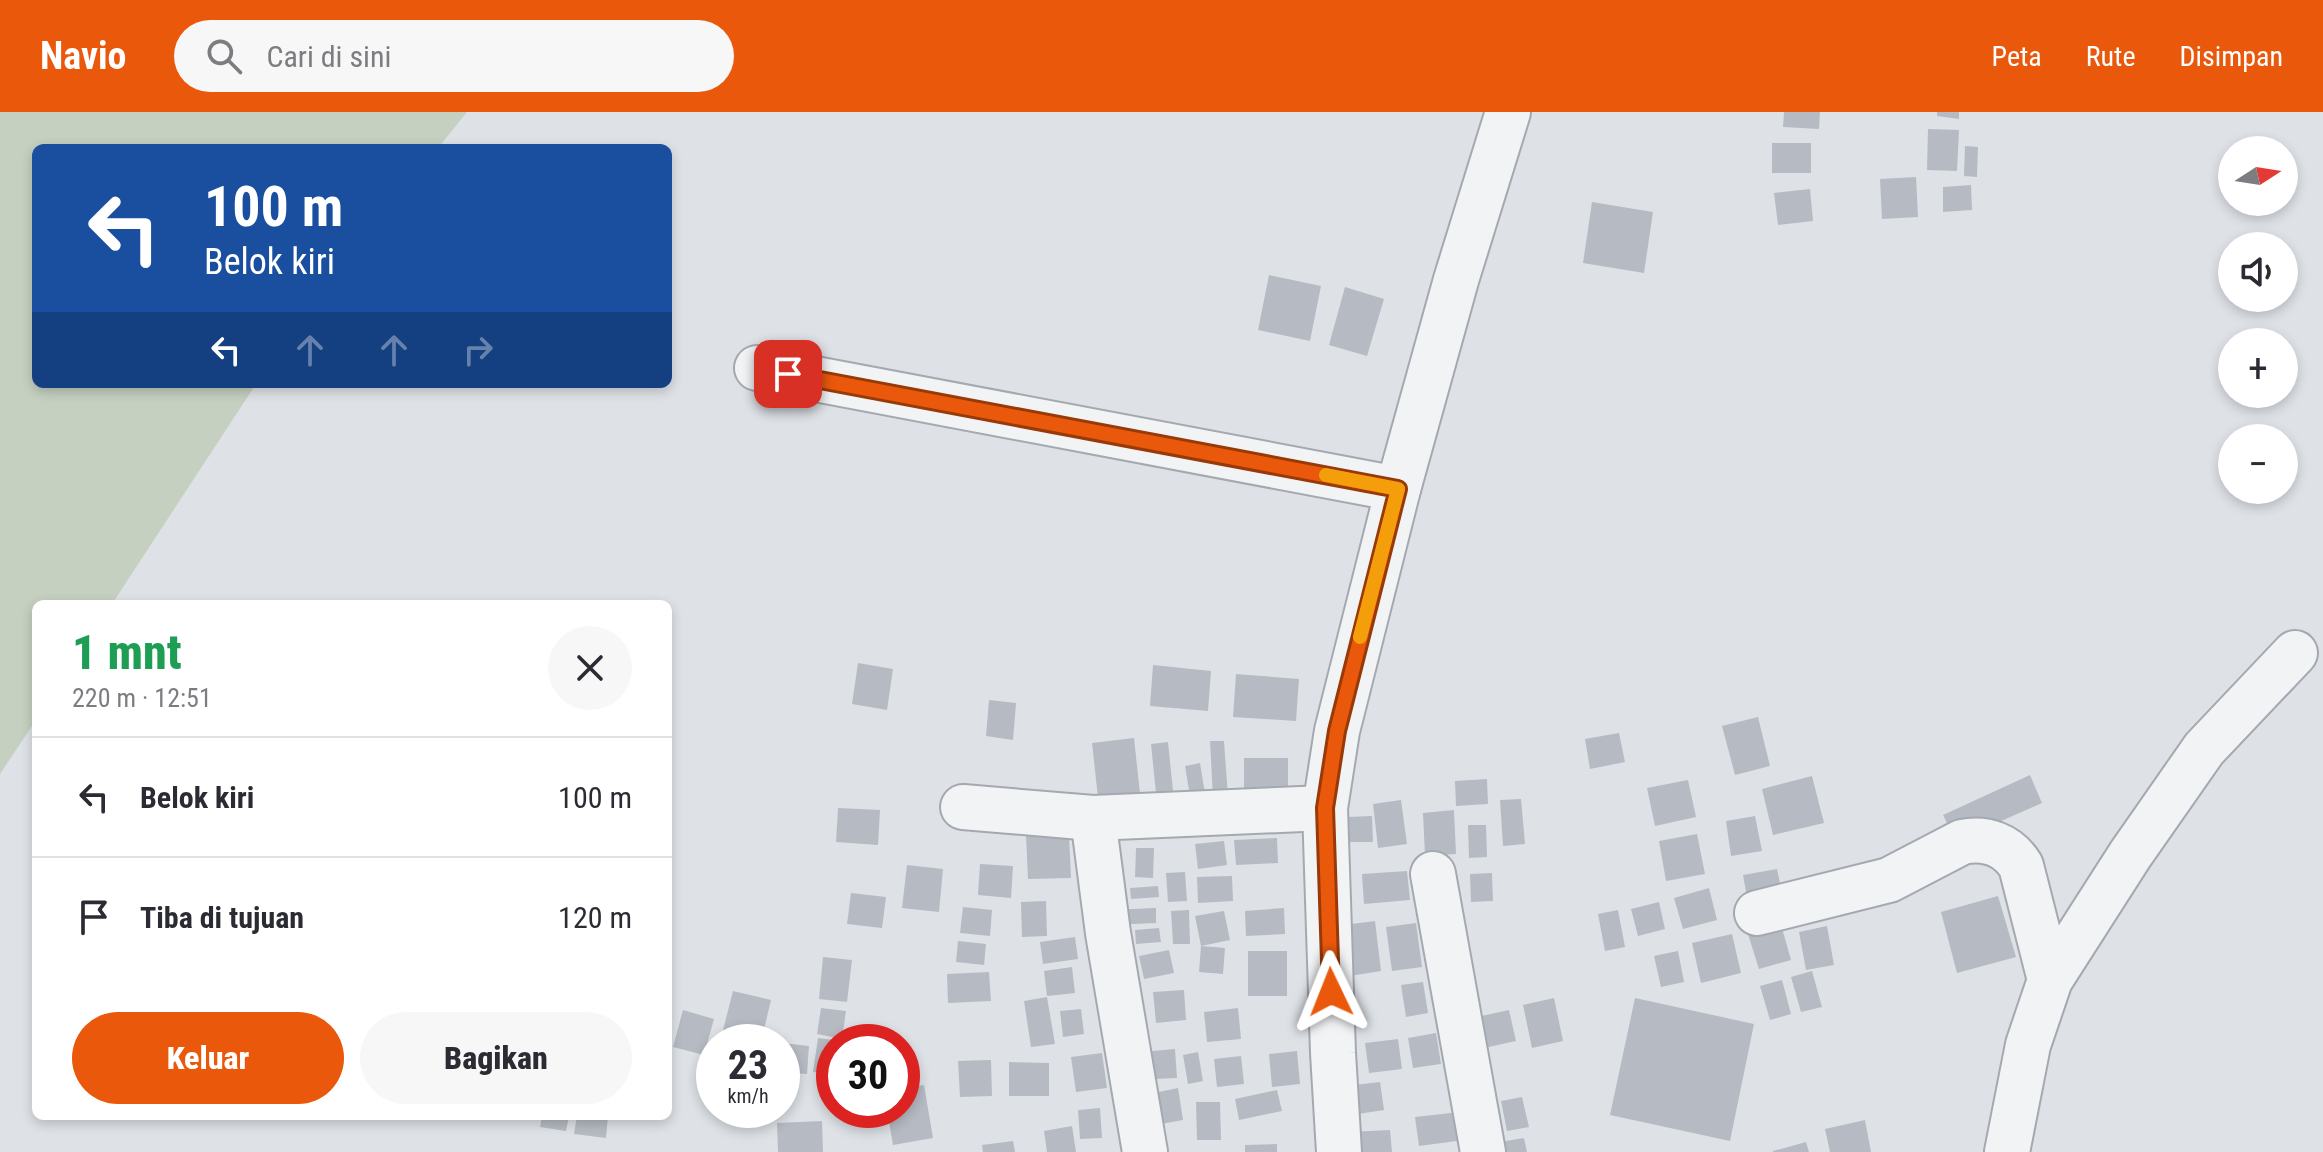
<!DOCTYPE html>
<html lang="id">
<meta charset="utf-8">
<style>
body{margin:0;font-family:"Roboto Condensed",sans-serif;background:#f7f7f7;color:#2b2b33;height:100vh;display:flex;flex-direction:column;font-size:30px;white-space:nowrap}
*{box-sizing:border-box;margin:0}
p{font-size:26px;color:#7c7c81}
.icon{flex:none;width:44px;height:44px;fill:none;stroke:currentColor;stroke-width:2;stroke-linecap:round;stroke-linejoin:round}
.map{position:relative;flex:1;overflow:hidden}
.side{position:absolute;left:32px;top:488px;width:640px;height:520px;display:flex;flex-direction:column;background:#fff;border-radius:12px;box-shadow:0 4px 12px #0003}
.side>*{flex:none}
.guide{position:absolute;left:32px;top:32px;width:640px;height:244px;border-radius:12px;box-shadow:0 4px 12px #0003;background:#1a4fa0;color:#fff;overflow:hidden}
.needle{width:52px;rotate:78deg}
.buttons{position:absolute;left:2218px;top:24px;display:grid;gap:16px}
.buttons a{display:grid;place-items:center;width:80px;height:80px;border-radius:50%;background:#fff;box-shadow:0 4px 12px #0003;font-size:40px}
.speed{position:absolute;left:696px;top:912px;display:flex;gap:16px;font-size:40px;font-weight:700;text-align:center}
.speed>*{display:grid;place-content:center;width:104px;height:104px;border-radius:50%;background:#fff;box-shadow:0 4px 12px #0003;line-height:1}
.speed small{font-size:20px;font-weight:400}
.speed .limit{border:12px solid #d22;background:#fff;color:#111}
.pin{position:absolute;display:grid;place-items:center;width:68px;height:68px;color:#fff;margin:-34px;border-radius:16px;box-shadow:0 4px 12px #0006}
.me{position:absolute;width:88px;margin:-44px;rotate:358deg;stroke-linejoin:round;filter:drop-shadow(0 0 6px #0008)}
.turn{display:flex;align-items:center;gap:28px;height:168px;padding:0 40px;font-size:36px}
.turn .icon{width:104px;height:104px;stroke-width:2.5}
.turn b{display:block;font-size:56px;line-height:68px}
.lanes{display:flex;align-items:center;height:76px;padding:0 40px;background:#0003;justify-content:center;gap:40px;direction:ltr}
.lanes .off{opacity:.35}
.round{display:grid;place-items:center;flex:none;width:84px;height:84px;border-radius:42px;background:#f7f7f7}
.summary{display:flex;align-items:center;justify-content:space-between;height:136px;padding:0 40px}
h1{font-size:48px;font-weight:800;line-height:60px;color:#1e9e55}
.primary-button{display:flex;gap:16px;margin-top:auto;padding:16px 40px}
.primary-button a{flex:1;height:92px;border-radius:48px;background:#ea580c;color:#fff;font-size:32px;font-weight:800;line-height:92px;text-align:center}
.primary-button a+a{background:#f7f7f7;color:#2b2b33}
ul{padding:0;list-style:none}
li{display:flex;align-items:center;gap:24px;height:120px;padding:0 40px;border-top:2px solid #e1e1e2}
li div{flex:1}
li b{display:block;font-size:30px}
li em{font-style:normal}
header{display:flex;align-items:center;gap:48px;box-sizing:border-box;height:112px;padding:0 40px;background:#ea580c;color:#fff}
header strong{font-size:38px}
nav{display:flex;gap:44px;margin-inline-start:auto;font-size:28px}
.search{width:560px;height:72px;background:#f7f7f7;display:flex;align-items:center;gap:20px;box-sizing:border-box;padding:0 28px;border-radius:44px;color:#7c7c81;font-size:30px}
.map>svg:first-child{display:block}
</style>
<header>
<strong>Navio</strong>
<div class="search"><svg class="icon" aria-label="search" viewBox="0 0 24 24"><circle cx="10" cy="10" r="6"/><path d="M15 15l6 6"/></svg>Cari di sini</div>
<nav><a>Peta</a><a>Rute</a><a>Disimpan</a></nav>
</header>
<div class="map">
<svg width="2323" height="1040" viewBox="0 0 2323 1040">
<rect width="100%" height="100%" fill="#dee2e7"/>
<polygon fill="#c5d0c0" points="0,0 467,0 438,36 36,36 36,272 256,272 112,492 36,492 36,608 0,662"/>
<g fill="#b6bbc3">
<polygon points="1784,0 1820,0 1819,17 1783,15"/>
<polygon points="1937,0 1959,0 1959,7 1937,4"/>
<polygon points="1928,17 1959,18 1957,59 1927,58"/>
<rect x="1772" y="31" width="39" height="30"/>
<polygon points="1965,34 1978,35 1977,65 1964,64"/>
<polygon points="1916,65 1918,105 1882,107 1880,67"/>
<polygon points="1971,73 1972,98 1943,100 1943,75"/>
<polygon points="1810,77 1813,109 1778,113 1774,81"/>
<polygon points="1592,90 1653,100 1644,161 1583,151"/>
<polygon points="1269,163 1321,174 1310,229 1258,218"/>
<polygon points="1345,175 1384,187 1367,244 1329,233"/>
<polygon points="858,551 893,557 887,598 852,592"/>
<polygon points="1153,553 1211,559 1208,599 1150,594"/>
<polygon points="1236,562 1299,567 1296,609 1233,605"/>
<polygon points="989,588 1016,591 1013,628 986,624"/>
<polygon points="1758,605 1770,654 1735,663 1722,614"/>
<polygon points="1619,621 1625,650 1590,657 1585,627"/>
<polygon points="1134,626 1142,700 1100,704 1092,631"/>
<polygon points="1210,629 1224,629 1228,685 1213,686"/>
<polygon points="1168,630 1175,699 1158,701 1151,632"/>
<rect x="1244" y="646" width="44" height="43"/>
<polygon points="1200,651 1207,694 1192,696 1185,654"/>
<polygon points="2030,663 2042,691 1956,729 1943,703"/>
<polygon points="1812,664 1824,711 1773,723 1762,677"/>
<polygon points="1487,667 1488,692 1456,694 1455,669"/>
<polygon points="1688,668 1696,705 1655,714 1647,676"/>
<polygon points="1521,687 1525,732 1503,734 1500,688"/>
<polygon points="1401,688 1407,732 1378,736 1373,692"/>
<polygon points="838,696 880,698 878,733 836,730"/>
<polygon points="1454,698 1456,742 1425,744 1423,701"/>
<polygon points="1372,704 1373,730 1347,730 1346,705"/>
<polygon points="1755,704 1762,739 1731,744 1726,709"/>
<polygon points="1468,713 1486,713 1487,745 1469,746"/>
<polygon points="1069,722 1071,766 1028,767 1026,723"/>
<polygon points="1697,722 1705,762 1666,769 1659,729"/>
<polygon points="1277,726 1278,751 1236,753 1234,728"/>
<polygon points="1224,729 1227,753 1198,757 1195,732"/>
<polygon points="1136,736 1154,736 1153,766 1135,765"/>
<polygon points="980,752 1013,754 1011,786 978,783"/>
<polygon points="907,753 943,757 939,800 902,796"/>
<polygon points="1777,757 1784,790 1749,796 1743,763"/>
<polygon points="1407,759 1410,788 1364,792 1362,762"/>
<polygon points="1185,760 1187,789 1168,790 1166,761"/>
<polygon points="1492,761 1493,789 1471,790 1470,762"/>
<polygon points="1232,764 1233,789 1198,791 1197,765"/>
<polygon points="1158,774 1159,785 1131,787 1130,776"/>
<polygon points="1709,776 1717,808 1683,817 1674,786"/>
<polygon points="851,781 886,785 882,816 847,812"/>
<polygon points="1998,784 2016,845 1957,861 1941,800"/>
<polygon points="1046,789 1047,824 1022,825 1021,790"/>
<polygon points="1659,790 1665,817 1638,824 1631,797"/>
<polygon points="963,795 992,798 990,824 960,821"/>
<polygon points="1156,796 1156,811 1108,813 1107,798"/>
<polygon points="1284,796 1285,822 1246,824 1245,799"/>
<polygon points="1189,798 1190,832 1173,832 1171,799"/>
<polygon points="1618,798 1625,835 1605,839 1598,802"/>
<polygon points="1224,799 1230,828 1201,834 1225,836 1223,862 1199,860 1201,834 1195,804"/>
<polygon points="1375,809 1381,859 1350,864 1343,813"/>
<polygon points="1780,809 1791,848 1759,857 1747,819"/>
<polygon points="1416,811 1422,855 1392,859 1386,815"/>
<polygon points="1827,814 1834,853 1806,858 1799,820"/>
<polygon points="1159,816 1161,830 1136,832 1135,818"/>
<polygon points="1732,822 1741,861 1701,871 1692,831"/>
<polygon points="1075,825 1078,847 1043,852 1040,830"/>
<polygon points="958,829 986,832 984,853 956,850"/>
<polygon points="1169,838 1174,861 1144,867 1139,844"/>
<rect x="1248" y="839" width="39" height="45"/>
<polygon points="1678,839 1684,870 1661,875 1654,844"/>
<polygon points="823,845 852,848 847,890 819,887"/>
<polygon points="1072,855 1075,881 1047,884 1044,859"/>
<polygon points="1812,859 1822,895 1801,900 1791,865"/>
<polygon points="989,860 991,889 948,891 947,862"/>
<polygon points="1782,868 1791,902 1770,908 1760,874"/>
<polygon points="1423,870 1428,901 1406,905 1401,873"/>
<polygon points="1184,878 1186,908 1156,911 1153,880"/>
<polygon points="733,879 771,888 761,930 720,930"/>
<polygon points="1047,885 1055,932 1031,935 1024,889"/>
<polygon points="1554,886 1563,929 1532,936 1523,893"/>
<polygon points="1635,886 1754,912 1730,1029 1610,1003"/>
<polygon points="821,896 846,899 842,927 817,922"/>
<polygon points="1238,896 1241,927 1207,930 1204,900"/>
<polygon points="1081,897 1084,922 1063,925 1060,899"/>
<polygon points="683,898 714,907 704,943 673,935"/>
<polygon points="1509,898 1516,929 1484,936 1477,905"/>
<polygon points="1436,921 1441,952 1413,956 1408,926"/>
<polygon points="818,926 834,928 834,963 813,960"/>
<polygon points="1398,927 1402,957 1369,961 1365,931"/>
<polygon points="783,931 809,934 807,962 782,960"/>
<polygon points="1175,937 1177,966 1154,967 1152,939"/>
<polygon points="1297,939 1300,972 1272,975 1269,942"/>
<polygon points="1198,940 1203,969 1188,972 1183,943"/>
<polygon points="1102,941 1107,976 1076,980 1071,945"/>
<polygon points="1241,944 1244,972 1217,975 1214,947"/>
<polygon points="991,948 992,984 960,985 958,949"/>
<polygon points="1009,950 1049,951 1049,984 1009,984"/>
<polygon points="1380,970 1384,998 1358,1002 1354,973"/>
<polygon points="924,973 933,1026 893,1033 887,998 902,998 902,977"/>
<polygon points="1178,976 1183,1008 1150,1014 1144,983"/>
<polygon points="1277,978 1282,999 1239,1008 1235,987"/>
<polygon points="1522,985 1529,1015 1507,1019 1501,989"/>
<polygon points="1196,990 1220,990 1221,1028 1197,1028"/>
<polygon points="1100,996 1102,1026 1080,1027 1078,998"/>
<polygon points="1460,1000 1464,1028 1419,1034 1415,1005"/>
<polygon points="542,1004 569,1004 566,1019 540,1015"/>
<polygon points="577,1004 608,1004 606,1026 574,1022"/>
<polygon points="1865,1008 1871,1040 1830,1040 1825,1017"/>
<polygon points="822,1009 823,1040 778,1040 777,1011"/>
<polygon points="1072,1014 1076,1040 1047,1040 1044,1019"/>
<polygon points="1390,1018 1392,1040 1350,1040 1349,1020"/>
<polygon points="1524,1026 1527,1040 1502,1040 1500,1030"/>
<polygon points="1013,1029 1015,1040 983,1040 982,1033"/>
<polygon points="1806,1030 1809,1040 1773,1040 1773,1039"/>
<polygon points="1277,1032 1277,1040 1245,1040 1245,1033"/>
</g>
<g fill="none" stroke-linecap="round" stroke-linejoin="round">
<defs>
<g id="minor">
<polyline points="757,256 1398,377"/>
<polyline points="963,695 1093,706 1325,696"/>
<polyline points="1093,706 1108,821 1145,1040"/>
<polyline points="1433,762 1483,1040"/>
<path d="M1757,801L1889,768L1962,730C1986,725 2008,733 2021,754L2050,868"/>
<polyline points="1339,1040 1333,941 1325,696 1337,619 1398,377 1456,168 1508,0"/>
<polyline points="2007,1040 2028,933 2050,868 2130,743 2204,637 2295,541"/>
</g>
</defs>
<use href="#minor" stroke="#a4a9b0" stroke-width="48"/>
<use href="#minor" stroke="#f1f3f5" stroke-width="44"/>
</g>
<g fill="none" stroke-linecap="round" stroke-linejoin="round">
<defs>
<polyline id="route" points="788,262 1398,377 1337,619 1325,696 1331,880"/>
</defs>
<use href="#route" stroke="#983908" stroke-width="20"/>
<use href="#route" stroke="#ea580c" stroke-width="14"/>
<polyline stroke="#f59e0b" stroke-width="14" points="1326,363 1398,377 1360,525"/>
</g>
</svg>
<div class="buttons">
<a><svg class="needle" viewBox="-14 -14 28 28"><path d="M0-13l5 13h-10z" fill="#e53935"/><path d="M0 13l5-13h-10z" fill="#7c7c81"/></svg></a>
<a><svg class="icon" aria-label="sound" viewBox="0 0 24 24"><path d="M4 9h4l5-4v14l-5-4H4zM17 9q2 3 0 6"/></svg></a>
<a>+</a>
<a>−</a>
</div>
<div class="speed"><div>23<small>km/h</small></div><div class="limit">30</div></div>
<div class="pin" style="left:788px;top:262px;background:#d93025"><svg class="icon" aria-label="arrive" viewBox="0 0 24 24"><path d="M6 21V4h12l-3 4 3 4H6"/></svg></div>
<svg class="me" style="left:1331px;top:880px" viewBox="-20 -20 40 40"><path d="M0-17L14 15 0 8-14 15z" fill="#ea580c" stroke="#fff" stroke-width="4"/></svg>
<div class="guide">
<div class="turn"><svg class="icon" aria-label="left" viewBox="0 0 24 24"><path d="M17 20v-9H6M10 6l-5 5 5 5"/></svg><div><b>100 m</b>Belok kiri</div></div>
<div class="lanes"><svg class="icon" aria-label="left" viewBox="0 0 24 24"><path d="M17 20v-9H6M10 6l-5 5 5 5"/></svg><svg class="icon off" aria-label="ahead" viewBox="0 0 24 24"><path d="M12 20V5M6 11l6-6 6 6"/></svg><svg class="icon off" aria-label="ahead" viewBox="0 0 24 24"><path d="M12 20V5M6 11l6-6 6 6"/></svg><svg class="icon off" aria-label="right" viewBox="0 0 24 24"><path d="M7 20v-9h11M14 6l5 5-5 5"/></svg></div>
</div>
<section class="side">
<div class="summary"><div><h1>1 mnt</h1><p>220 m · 12:51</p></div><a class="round"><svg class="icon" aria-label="close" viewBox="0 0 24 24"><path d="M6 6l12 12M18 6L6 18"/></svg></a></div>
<ul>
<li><svg class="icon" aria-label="left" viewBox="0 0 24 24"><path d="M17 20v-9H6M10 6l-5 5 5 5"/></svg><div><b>Belok kiri</b></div><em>100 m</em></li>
<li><svg class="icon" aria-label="arrive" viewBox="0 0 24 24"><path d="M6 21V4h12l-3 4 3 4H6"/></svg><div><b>Tiba di tujuan</b></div><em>120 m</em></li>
</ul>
<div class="primary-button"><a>Keluar</a><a>Bagikan</a></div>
</section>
</div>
